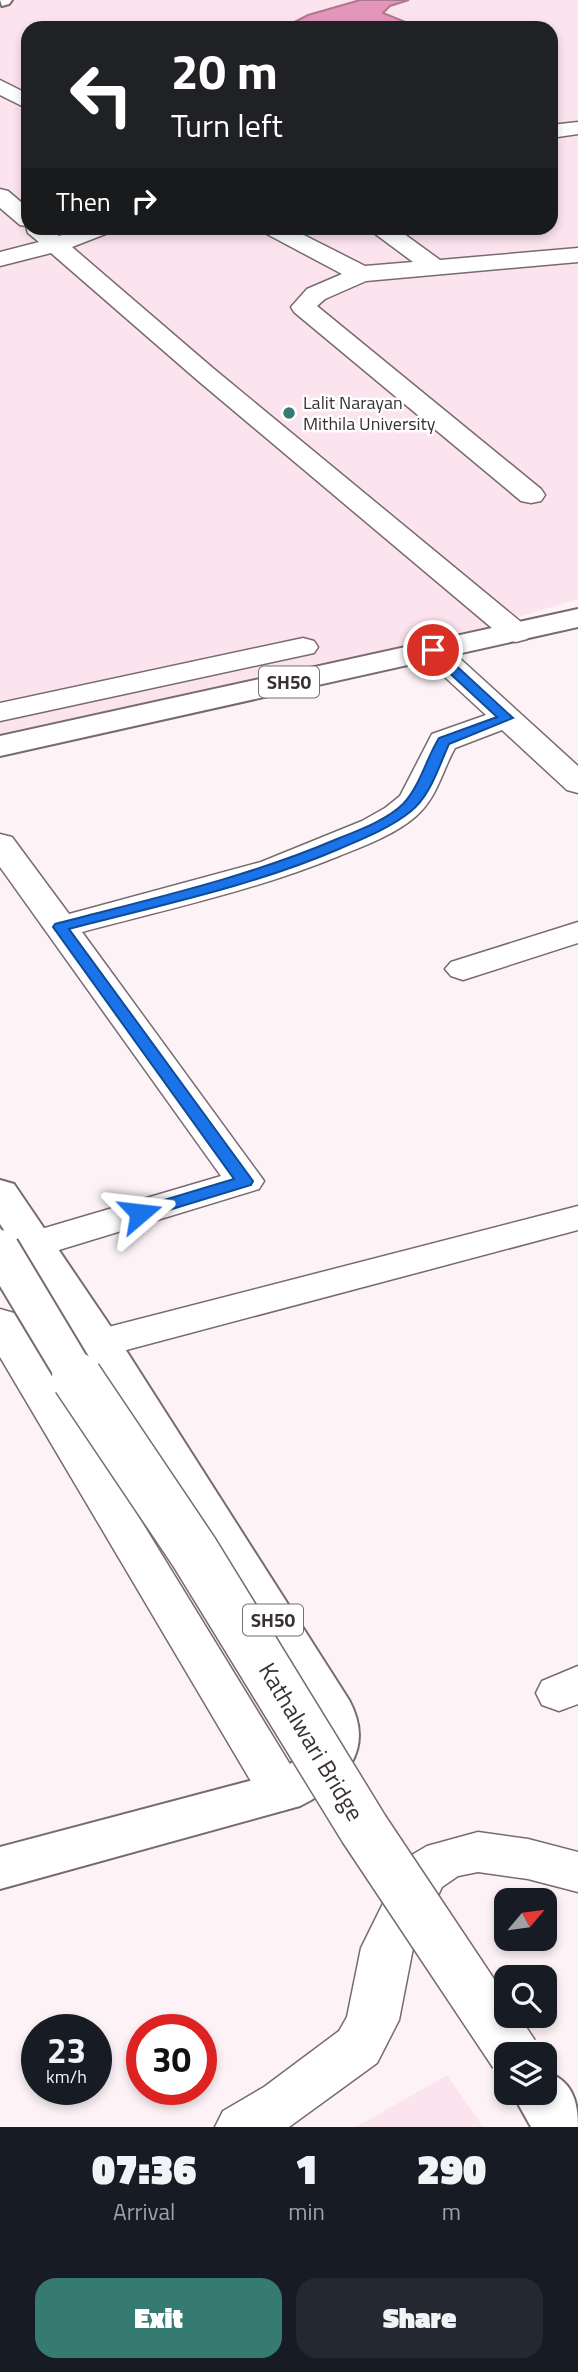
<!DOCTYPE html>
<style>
body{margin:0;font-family:"Titillium Web",sans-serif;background:#242831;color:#f1f3f6;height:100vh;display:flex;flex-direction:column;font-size:26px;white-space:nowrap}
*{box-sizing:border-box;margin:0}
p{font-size:23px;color:#9ea1a6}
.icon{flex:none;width:38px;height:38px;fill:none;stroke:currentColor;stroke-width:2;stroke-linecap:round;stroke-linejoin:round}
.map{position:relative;height:2127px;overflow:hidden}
.drawer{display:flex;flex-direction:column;background:#171b24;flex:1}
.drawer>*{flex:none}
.guide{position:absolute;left:21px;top:21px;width:537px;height:214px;border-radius:21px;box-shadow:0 4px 10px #0003;background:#202124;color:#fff;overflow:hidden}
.needle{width:46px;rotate:61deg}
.controls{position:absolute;left:494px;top:1888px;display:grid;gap:14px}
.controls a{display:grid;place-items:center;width:63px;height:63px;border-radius:14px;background:#171b24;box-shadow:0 4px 10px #0003;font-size:35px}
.speed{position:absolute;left:21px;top:2014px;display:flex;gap:14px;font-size:35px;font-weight:700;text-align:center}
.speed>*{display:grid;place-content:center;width:91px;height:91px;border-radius:50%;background:#171b24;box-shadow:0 4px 10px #0003;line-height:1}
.speed small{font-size:18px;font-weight:400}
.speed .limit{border:10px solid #d22;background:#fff;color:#111}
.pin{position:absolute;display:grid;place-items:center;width:60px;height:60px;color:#fff;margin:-30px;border:4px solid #fff;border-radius:50%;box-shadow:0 2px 7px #0007}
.me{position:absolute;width:77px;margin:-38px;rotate:73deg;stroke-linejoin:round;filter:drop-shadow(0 0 5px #0008)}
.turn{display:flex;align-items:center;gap:24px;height:147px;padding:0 35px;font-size:32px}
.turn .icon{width:91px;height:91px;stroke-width:2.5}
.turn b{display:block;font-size:49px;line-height:60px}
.then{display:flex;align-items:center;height:66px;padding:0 35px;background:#0003;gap:14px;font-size:26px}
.eta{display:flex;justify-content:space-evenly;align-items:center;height:119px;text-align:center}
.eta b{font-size:42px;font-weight:800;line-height:49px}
.button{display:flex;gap:14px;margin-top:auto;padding:14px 35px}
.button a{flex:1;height:80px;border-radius:21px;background:#357b72;color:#fff;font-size:28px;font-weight:800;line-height:80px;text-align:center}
.button a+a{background:#242831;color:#f1f3f6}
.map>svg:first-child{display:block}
</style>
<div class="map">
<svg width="578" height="2127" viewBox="0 0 578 2127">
<rect width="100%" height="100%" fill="#fdf3f7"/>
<g fill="#fce4ee" fill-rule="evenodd">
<path d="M0,0H578V599L482,628L0,736ZM28,28H551V228H28Z"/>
<polygon points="447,2075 483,2127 356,2127"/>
</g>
<polygon fill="#e396b9" stroke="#af7891" stroke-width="2" points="360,0 409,0 390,6 383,13 420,28 283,28 308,15"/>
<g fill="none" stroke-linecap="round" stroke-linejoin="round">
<defs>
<g id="minor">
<polygon points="0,80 28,94 28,109 0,95"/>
<polygon points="578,122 578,134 551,138 551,125"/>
<polygon points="0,189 8,191 28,208 28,228 49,228 59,236 81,228 111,228 108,233 72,247 214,369 527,627 531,633 527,639 516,642 505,639 196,379 51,253 0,266 0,252 39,242 28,233 26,226 20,225 0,208"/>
<polygon points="261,228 290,228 365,266 413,262 374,233 371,228 396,228 440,260 578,248 578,262 366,281 325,299 317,306 541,489 545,495 541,501 531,503 521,501 294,312 291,307 307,289 342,274 265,233"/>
<polygon points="303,638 314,641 318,647 314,653 0,721 0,703"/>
<path d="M433,641L444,644L578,766V793L567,790L502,730L455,748C442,771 437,799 415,817C394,835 364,846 339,856C256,890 168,909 82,932L264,1181L259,1189L49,1253L35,1257L21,1253L15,1244L21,1235L221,1176L0,867V834L12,837L69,914L261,862L362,821L385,808L400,796L432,734L486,715L422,656L418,650L422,644Z"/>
<polygon points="578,922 578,943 463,980 451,976 445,969 451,962"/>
<polygon points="578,1206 578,1230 100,1357 85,1353 79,1343 85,1333"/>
<polygon points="0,1309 14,1313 299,1779 306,1792 299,1805 282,1811 265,1805 0,1357"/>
<polygon points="578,1666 578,1704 559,1711 542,1705 536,1693 542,1681"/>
<polygon points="478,1832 528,1839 578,1852 578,1892 528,1879 478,1872 458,1876 442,1887 413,1948 399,2020 377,2063 289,2127 215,2127 223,2111 264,2087 339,2031 347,2017 361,1948 405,1859 427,1846"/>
</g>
<g id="major">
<polygon points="0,0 12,0 9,4 2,6"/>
<polygon points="578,609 578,627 0,756 0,736"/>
<path d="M0,1180L14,1184L115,1333L349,1700C376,1750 344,1784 300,1806L0,1889V1847L268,1776L290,1764L306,1751L309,1729L306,1715L83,1350L0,1224Z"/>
<path d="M544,2071C572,2080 578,2100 578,2127H531L512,2093H544Z"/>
</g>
</defs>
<use href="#minor" stroke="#786a6f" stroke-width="3"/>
<use href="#major" stroke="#786a6f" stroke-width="4"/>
<use href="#minor" fill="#fff" fill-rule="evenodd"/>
<use href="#major" fill="#fff" fill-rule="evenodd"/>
<defs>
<polyline id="major-bridge-far1" points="0,1249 78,1379"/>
<polyline id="major-bridge" points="77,1378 194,1552 364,1829 514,2054"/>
</defs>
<use href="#major-bridge-far1" stroke="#786a6f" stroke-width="42" stroke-linecap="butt"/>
<use href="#major-bridge" stroke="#786a6f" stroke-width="53" stroke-linecap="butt"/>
<use href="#major-bridge-far1" stroke="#fff" stroke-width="38"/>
<use href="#major-bridge" stroke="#fff" stroke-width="50"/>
</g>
<path fill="#1a73e8" stroke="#114b97" stroke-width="2" d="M433,646L437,648L513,718L449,744C439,766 430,797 410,812C390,828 362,839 339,849C253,886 160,905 69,929L253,1181L251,1185L146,1217H134L132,1213L134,1209L234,1179L53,927L55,924C150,899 246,878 337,839C357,831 387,820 403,804C420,786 426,759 439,738L497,717L428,653L426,650Z"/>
<circle fill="#357b72" stroke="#fff" stroke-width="2.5" cx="289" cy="413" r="7"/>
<g text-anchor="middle" stroke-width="5" stroke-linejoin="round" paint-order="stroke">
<g font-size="18" fill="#373133" stroke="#fff" text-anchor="start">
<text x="303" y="409">Lalit Narayan<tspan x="303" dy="21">Mithila University</tspan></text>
</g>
<g fill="#fff" stroke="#736f70" stroke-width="2">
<rect x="259" y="666.5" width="60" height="31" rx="5"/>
<rect x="243" y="1604.5" width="60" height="31" rx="5"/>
</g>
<g font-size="19" font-weight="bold" fill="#373133">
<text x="289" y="689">SH50</text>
<text x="273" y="1627">SH50</text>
</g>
<g font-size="24" fill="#373133" stroke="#fff">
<text transform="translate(311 1742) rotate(59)" y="8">Kathalwari Bridge</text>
</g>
</g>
</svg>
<div class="controls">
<a><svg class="needle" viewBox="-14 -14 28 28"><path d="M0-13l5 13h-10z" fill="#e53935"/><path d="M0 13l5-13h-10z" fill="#9ea1a6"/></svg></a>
<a><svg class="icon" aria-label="search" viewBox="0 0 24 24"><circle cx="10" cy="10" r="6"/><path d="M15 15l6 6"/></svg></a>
<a><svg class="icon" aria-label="layers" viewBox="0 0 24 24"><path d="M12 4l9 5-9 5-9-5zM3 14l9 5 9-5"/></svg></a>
</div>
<div class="speed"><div>23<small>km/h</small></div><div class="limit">30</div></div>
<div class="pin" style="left:433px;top:650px;background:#d93025"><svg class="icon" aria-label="arrive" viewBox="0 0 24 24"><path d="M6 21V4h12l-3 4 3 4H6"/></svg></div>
<svg class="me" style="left:140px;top:1213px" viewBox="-20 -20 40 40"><path d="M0-17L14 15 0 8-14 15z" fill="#1a73e8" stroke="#fff" stroke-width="4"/></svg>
<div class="guide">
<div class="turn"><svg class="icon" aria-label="left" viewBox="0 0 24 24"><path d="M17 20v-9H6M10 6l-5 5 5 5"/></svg><div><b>20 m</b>Turn left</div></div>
<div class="then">Then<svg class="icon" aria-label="right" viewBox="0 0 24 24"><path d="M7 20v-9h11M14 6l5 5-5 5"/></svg></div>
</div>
</div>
<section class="drawer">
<div class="eta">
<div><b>07:36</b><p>Arrival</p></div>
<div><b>1</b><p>min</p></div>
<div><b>290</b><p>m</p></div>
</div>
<div class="button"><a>Exit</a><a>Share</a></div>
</section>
